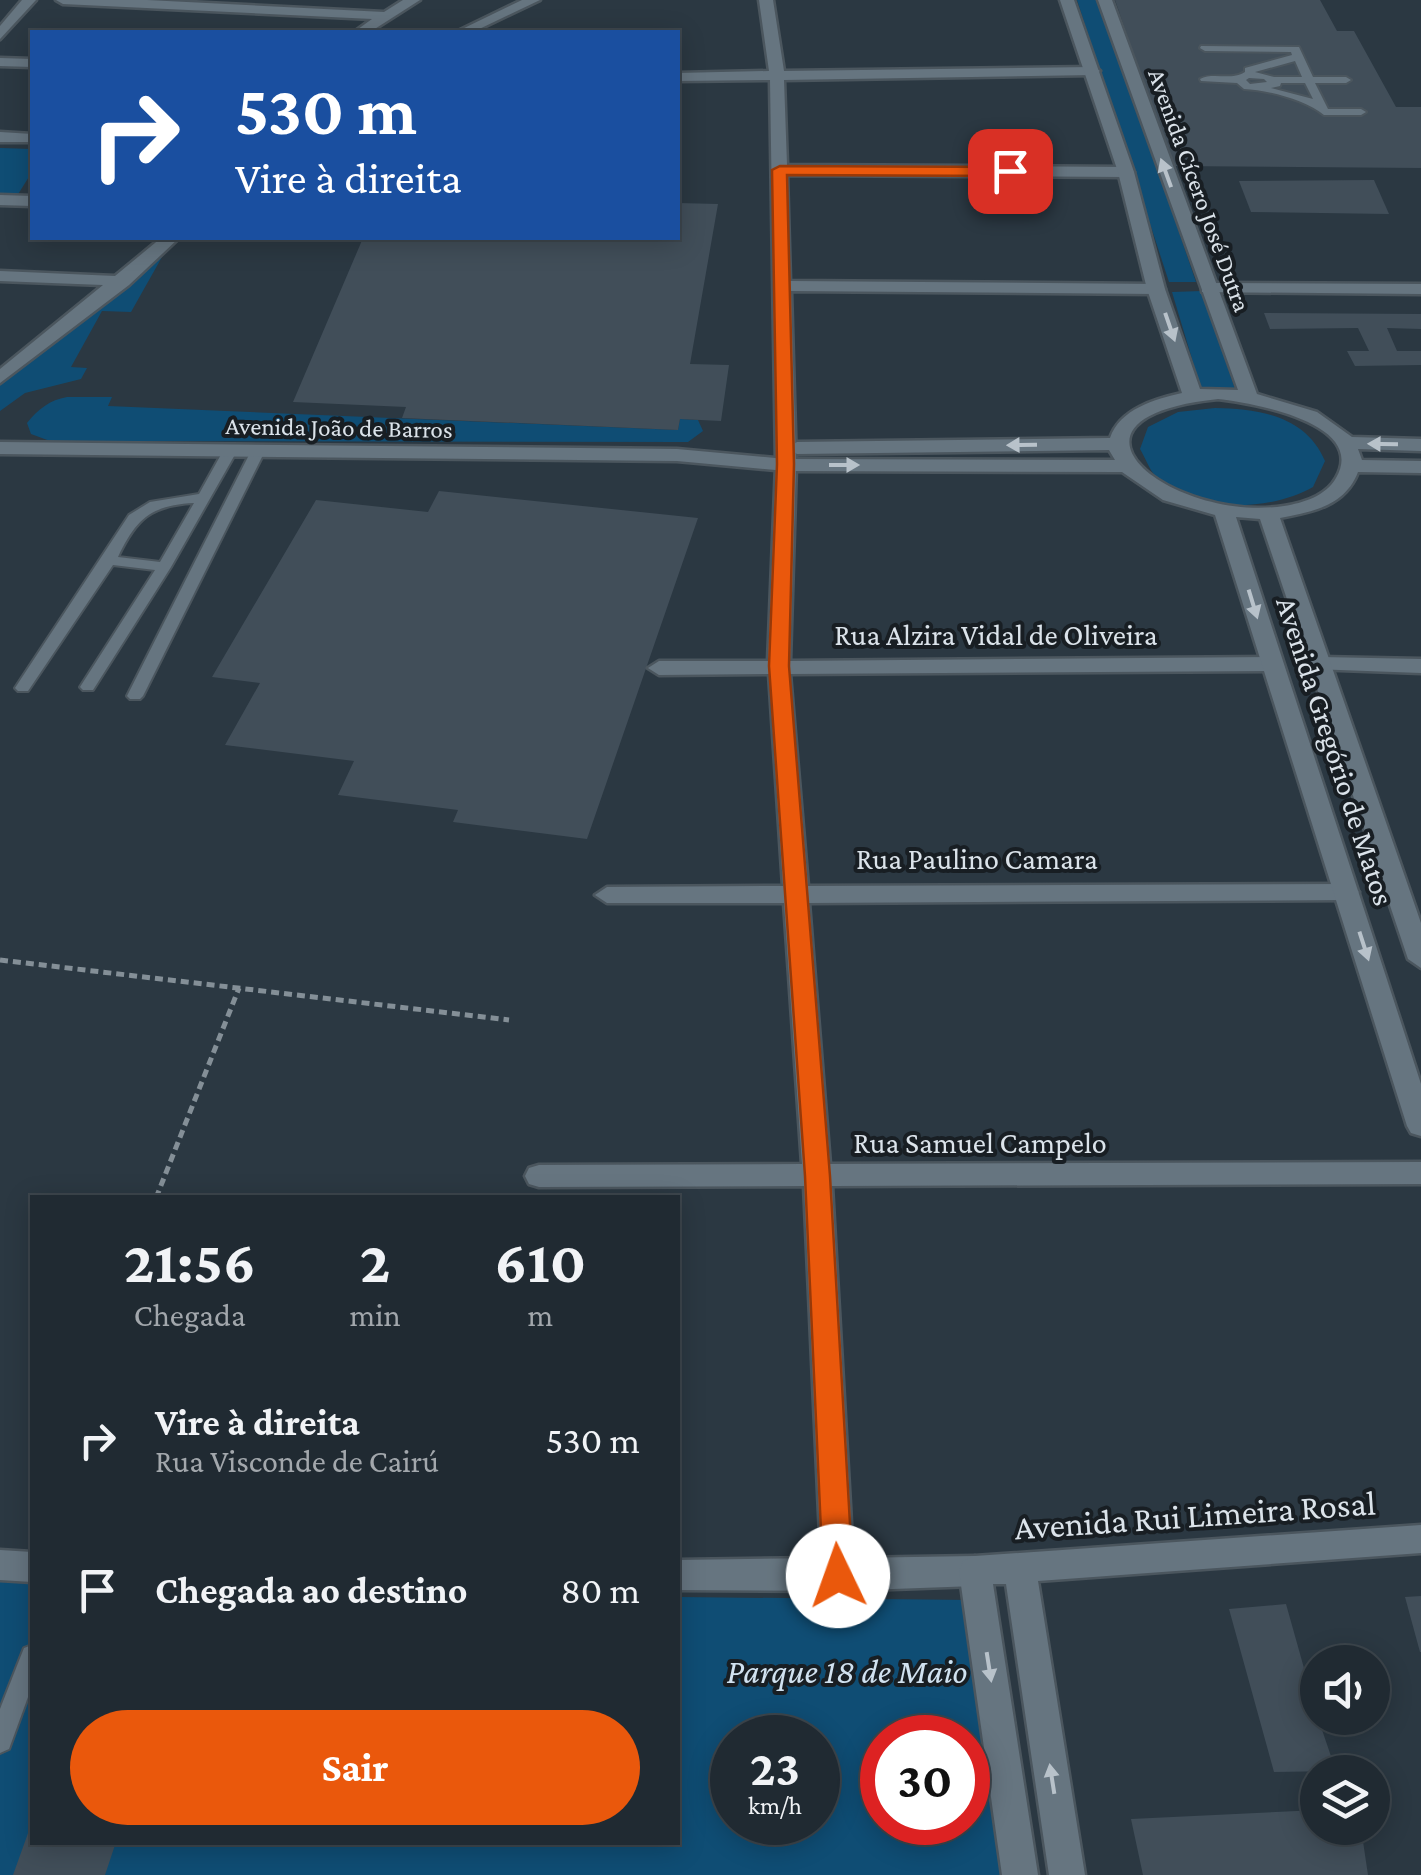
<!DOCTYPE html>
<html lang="pt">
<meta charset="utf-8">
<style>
body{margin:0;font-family:"Crimson Pro",serif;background:#2d363e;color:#f1f3f6;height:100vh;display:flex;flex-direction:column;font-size:38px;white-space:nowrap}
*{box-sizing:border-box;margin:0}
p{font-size:32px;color:#a2a7ac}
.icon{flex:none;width:55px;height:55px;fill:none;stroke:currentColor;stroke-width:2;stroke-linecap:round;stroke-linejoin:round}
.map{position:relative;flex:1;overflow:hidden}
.side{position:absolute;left:30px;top:1195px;width:650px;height:650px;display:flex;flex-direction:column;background:#202a32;border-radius:0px;box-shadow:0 5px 25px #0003,0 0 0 2px #3d464d}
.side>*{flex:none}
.hud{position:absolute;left:30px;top:30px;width:650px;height:210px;border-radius:0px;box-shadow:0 5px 25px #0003,0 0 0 2px #3d464d;background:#1a4fa0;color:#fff;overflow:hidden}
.fabs{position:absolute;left:1300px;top:1645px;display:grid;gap:20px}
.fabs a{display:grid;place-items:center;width:90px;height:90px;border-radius:50%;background:#202a32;box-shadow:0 5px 25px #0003,0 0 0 2px #3d464d;font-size:50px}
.speed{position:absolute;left:710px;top:1715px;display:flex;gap:20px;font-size:50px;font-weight:700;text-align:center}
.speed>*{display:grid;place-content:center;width:130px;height:130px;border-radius:50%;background:#202a32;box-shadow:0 5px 25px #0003,0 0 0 2px #3d464d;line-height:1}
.speed small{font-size:25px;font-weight:400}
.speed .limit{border:15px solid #d22;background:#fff;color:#111}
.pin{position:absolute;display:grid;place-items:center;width:85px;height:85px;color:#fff;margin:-42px;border-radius:20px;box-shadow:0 5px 15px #0006}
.me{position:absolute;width:110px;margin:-55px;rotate:357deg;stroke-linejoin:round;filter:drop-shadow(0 0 8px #0008)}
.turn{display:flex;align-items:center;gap:35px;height:210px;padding:0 40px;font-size:45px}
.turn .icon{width:130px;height:130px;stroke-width:2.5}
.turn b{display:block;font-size:70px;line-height:85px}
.eta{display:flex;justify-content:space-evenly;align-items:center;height:170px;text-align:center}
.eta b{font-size:60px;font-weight:700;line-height:70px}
.action{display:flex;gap:20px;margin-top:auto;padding:20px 40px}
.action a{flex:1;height:115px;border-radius:60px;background:#ea580c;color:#fff;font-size:40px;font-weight:700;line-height:115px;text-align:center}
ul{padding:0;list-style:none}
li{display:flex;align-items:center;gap:30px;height:150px;padding:0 40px}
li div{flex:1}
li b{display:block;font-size:38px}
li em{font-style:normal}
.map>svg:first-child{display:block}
</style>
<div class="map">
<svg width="1421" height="1875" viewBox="0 0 1421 1875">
<rect width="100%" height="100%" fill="#2b3842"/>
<g fill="#0f4d74" fill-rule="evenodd">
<polygon points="1077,0 1100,0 1196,282 1169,282"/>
<polygon points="0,148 32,149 32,172 15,199 0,198"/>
<polygon points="156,256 162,257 131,312 102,311 71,367 87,368 81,379 25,393 0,411 0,384"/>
<polygon points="1202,291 1235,389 1201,389 1172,292"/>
<path d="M67,397H112L108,406L678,430L680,419L698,420L703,431L688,442L50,441L31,434L27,423C38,409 50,400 67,397Z"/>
<path d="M1215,408C1260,409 1306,416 1325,461L1313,487C1272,511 1192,515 1156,477C1149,469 1145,457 1140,449L1148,427L1178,412Z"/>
<path d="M0,1580L32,1581V1842H678V1597L971,1600L1010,1875H0ZM732,1738H818V1822H732ZM882,1738H968V1822H882Z"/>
</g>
<g fill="#414e59">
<polygon points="1115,0 1320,0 1337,31 1354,31 1396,107 1421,107 1421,168 1172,166"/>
<polygon points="1374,180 1389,214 1251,212 1239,181"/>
<polygon points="678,203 718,204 690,364 729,365 721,421 680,419 678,430 402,418 406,407 293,402 363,238 678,238"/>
<polygon points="1264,313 1421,314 1421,329 1387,328 1397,351 1421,351 1421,365 1355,366 1347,351 1369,351 1358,328 1270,329"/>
<polygon points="439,491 698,518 587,839 453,822 458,810 338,795 354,761 225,745 260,683 212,677 316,500 428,512"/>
<polygon points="1421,1596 1421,1652 1420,1652 1405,1597"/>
<polygon points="1286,1604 1318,1718 1336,1771 1274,1772 1229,1609"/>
<polygon points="1318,1810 1318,1828 1361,1828 1368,1875 1143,1875 1131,1819"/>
<polygon points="32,1822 32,1842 116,1842 105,1875 13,1875"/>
</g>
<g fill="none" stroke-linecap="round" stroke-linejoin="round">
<defs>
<g id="lane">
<path d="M1201,46L1299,47L1313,77H1346L1351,80L1346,83H1315L1328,109H1361L1366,112L1361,115H1324C1306,100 1268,90 1244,89L1237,83L1201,81L1200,79C1213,72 1231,81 1245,72V68L1292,55L1291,52L1205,51L1200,48ZM1295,61L1302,77H1274L1255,72ZM1249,78L1264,79L1267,82L1250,84L1246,80ZM1281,83H1305L1313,99L1271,88L1280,86Z"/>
<path d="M230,447L237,451L171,567L93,690H83L80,687L155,570L113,565L28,691H18L15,688L129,515L150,502L199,494L223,451ZM194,503L160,562L118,557C136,519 151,505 194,503Z"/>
<polygon points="258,447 265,451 143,696 140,699 130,699 127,696 251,451"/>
<polygon points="32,1645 32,1686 9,1749 0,1753 0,1709 24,1648"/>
</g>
<g id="street">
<polygon points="22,0 36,0 0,39 0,26"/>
<polygon points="56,0 147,0 384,12 403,0 420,0 370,32 354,32 372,19 63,4"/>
<polygon points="522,0 540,0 473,32 456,32"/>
<polygon points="759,0 773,0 784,71 1093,67 1100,71 1093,75 784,80 787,165 1126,167 1134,172 1126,177 787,175 790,281 1156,284 1165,289 1156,294 791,291 796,465 790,661 1272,657 1283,664 1272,671 790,674 808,886 1347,884 1359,892 1347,900 809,903 830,1164 1421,1162 1421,1184 832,1186 853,1558 975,1556 987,1561 991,1571 987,1581 975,1586 838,1591 678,1590 678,1560 821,1558 804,1186 539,1187 529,1184 525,1176 529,1168 539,1165 802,1164 784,903 607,903 595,895 607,887 783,886 769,674 659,675 648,668 659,661 768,661 776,465 770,80 678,81 678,73 769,71"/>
<polygon points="0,58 32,59 32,67 0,66"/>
<polygon points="0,132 32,134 32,142 0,142"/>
<polygon points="0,195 32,196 32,206 0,205"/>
<polygon points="161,238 179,238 129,285 0,383 0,369 103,285 0,281 0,271 115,276"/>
<polygon points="1208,283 1421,284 1421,294 1202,292 1202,284"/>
<polygon points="1321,657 1421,659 1421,673 1313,669 1310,664 1313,659"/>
<polygon points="0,1550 32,1552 32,1582 0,1580"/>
</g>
<g id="secondary">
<path d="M1060,0H1074L1134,172L1165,289L1200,389L1238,390L1098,0H1112L1257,394L1317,412L1352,437L1421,439V451L1358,449L1362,460L1421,461V473L1358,472C1345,506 1312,512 1280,518L1421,923V968L1408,959L1260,519L1236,517L1421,1084V1136L1411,1133L1407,1126L1215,515L1163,500L1122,472L786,471L677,461L0,454V442L677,449L786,459L1115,460L1109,450L797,454L787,448L797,442L1110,438C1120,409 1155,399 1182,393L1147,289L1118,172ZM1218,399C1253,403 1368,423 1336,478C1326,496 1303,503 1284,506C1173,523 1036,418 1218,399Z"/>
<polygon points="1421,1525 1421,1553 1038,1581 1085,1875 1049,1875 1006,1584 993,1584 1038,1875 1002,1875 959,1571 963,1561 975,1556"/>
</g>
</defs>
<use href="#lane" stroke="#4b565e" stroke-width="4"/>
<use href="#street" stroke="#4b565e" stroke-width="5"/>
<use href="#secondary" stroke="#4b565e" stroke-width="5"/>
<g stroke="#848f97" stroke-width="5" stroke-dasharray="8 5" stroke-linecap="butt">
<polyline points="0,960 509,1020"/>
<polyline points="156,1198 239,988"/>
</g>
<use href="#lane" fill="#667580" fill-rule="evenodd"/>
<use href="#street" fill="#667580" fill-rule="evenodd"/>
<use href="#secondary" fill="#667580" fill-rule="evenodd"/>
</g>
<defs><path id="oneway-solid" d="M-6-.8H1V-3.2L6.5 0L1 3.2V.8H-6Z" transform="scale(2.5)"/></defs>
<g fill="#b8c2ca">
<use href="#oneway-solid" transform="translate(1166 173) rotate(-110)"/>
<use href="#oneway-solid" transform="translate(1170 327) rotate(71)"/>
<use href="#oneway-solid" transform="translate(1383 444) rotate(-179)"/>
<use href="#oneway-solid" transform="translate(1022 445) rotate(179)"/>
<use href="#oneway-solid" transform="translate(844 465)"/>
<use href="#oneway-solid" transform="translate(1253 604) rotate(73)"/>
<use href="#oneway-solid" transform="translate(1364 946) rotate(72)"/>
<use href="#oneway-solid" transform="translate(989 1667) rotate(81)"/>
<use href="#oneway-solid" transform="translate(1052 1779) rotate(-99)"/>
</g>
<polygon fill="#ea580c" stroke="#983908" stroke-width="2.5" points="780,166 1010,167 1018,171 1010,176 787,175 794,464 789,666 830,1176 853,1576 848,1585 838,1589 827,1585 823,1576 805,1176 769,666 777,464 772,170"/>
<g text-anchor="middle" stroke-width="8" stroke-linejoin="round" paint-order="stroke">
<g font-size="25" fill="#dbe3ea" stroke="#181e23">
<text transform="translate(1200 190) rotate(70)" y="9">Avenida Cícero José Dutra</text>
<text transform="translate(339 427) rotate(1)" y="9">Avenida João de Barros</text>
</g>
<g font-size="30" fill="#dbe3ea" stroke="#181e23">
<text x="996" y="645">Rua Alzira Vidal de Oliveira</text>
<text transform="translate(1335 751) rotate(72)" y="10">Avenida Gregório de Matos</text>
<text x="977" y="869">Rua Paulino Camara</text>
<text x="980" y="1153">Rua Samuel Campelo</text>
</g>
<g font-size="35" fill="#dbe3ea" stroke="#181e23">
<text transform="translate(1195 1515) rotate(-4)" y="12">Avenida Rui Limeira Rosal</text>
</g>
<g font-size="35" font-style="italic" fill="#d1e2f0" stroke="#181e23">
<text x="847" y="1683">Parque 18 de Maio</text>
</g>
</g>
</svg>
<div class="fabs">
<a><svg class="icon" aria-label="sound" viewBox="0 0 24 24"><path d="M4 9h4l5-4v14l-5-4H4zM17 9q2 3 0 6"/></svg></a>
<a><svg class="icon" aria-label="layers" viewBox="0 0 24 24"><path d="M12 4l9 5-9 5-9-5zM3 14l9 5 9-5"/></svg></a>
</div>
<div class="speed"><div>23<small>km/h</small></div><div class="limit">30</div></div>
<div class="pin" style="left:1010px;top:171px;background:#d93025"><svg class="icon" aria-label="arrive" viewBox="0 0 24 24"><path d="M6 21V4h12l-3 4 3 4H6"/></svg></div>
<svg class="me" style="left:838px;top:1576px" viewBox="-20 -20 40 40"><circle r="19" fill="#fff"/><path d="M0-13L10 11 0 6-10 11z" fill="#ea580c"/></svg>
<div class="hud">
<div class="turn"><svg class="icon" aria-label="right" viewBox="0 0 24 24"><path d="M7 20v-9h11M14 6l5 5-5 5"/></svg><div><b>530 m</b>Vire à direita</div></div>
</div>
<section class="side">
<div class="eta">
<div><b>21:56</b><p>Chegada</p></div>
<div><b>2</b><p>min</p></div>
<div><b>610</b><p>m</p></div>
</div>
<ul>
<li><svg class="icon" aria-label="right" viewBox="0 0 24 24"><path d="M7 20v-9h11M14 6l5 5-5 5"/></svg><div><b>Vire à direita</b><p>Rua Visconde de Cairú</p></div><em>530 m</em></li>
<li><svg class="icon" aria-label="arrive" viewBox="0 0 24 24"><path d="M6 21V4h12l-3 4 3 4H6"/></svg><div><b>Chegada ao destino</b></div><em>80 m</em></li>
</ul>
<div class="action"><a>Sair</a></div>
</section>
</div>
